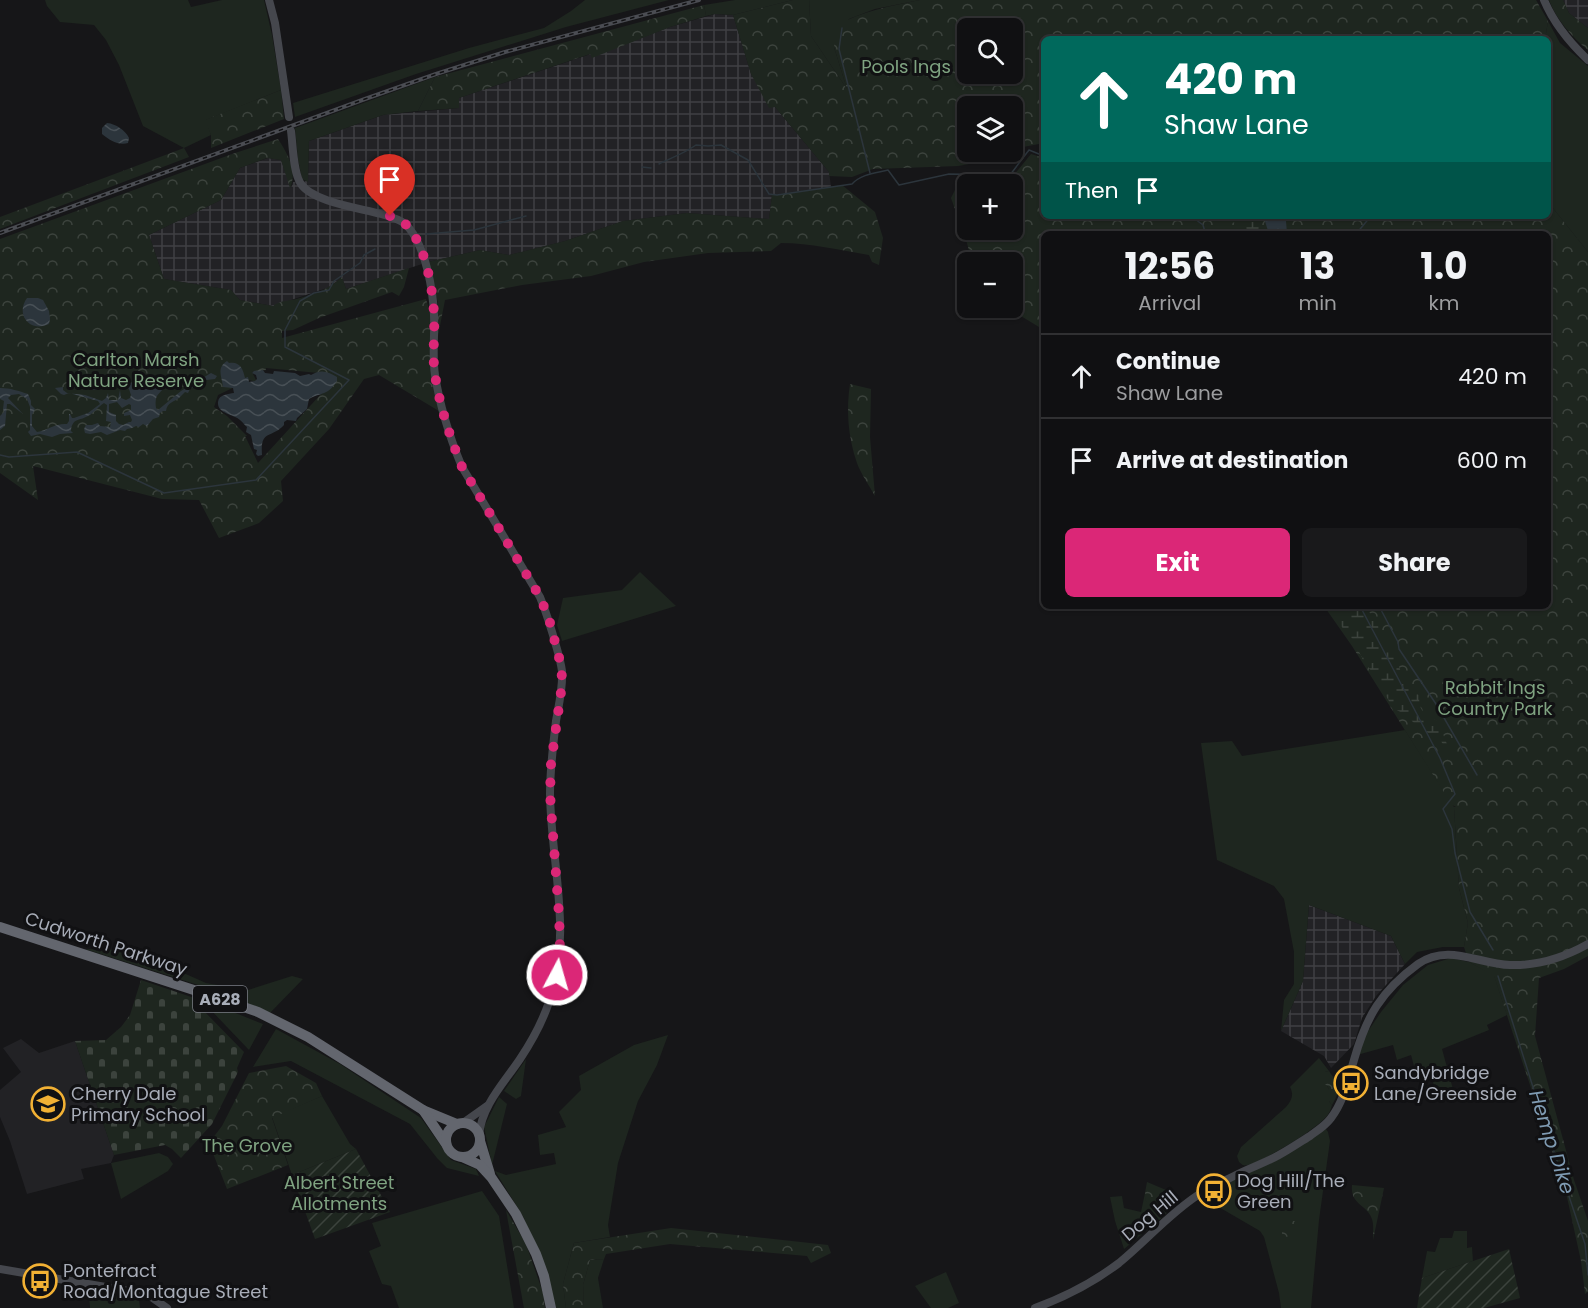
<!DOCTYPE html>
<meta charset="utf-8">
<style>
body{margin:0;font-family:Poppins,sans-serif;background:#19191b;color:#f1f3f6;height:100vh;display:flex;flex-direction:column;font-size:22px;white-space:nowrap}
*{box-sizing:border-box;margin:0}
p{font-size:20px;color:#9c9d9f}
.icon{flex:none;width:33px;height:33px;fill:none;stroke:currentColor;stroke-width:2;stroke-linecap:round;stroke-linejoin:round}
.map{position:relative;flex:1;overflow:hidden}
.drawer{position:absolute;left:1041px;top:231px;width:510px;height:378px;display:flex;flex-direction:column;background:#101012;border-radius:9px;box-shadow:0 2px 4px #0004,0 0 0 2px #303032}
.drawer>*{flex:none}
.hud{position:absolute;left:1041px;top:36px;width:510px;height:183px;border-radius:9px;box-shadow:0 2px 4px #0004,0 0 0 2px #303032;background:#00695c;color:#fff;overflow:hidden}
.tools{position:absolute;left:957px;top:18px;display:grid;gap:12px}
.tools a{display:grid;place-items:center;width:66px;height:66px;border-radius:9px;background:#101012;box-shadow:0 2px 4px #0004,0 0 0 2px #303032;font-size:30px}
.pin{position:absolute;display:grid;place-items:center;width:51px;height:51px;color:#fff;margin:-62px -26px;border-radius:50% 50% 50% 0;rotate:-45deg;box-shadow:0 0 6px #0007}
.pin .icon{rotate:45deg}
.me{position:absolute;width:66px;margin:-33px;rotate:6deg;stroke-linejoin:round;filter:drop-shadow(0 0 4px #0008)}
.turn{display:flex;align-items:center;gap:21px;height:126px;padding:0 24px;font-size:27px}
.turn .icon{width:78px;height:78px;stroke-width:2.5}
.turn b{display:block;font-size:42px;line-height:51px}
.then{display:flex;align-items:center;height:57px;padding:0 24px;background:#0003;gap:12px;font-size:22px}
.eta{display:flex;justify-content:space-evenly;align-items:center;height:102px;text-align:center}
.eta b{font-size:36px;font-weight:700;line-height:42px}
.button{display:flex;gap:12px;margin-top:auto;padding:12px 24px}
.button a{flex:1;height:69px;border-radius:9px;background:#db2777;color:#fff;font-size:24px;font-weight:700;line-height:69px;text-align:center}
.button a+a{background:#19191b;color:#f1f3f6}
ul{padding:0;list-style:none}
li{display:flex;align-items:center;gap:18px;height:84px;padding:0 24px;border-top:2px solid #303032}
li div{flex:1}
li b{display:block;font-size:22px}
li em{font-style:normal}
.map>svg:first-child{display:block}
</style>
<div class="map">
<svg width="1588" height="1308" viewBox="0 0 1588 1308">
<defs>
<pattern id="industrial-grid" width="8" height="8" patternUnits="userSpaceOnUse" patternTransform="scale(1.5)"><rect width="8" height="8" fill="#222225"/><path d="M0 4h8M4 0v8" fill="none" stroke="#3f3f43"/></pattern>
<pattern id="forest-crowns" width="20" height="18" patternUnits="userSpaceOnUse" patternTransform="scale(1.5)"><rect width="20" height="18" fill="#1e261f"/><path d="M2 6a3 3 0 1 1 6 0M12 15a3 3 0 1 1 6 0" fill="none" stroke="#3c433d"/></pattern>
<pattern id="wetland-marsh" width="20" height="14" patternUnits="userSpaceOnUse" patternTransform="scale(1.5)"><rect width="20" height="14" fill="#1e261f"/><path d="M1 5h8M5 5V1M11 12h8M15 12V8" fill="none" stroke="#3c433d"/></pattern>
<pattern id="cemetery-stones" width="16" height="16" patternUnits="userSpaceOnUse" patternTransform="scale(1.5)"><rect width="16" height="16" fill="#1e261f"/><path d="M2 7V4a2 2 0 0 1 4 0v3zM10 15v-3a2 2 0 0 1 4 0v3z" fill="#3c433d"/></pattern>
<pattern id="garden-furrows" width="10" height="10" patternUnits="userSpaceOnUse" patternTransform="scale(1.5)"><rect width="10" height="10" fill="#1e261f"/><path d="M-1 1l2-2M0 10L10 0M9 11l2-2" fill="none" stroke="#3c433d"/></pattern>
<pattern id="water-waves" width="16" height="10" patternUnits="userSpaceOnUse" patternTransform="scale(1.5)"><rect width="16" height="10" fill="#2c353c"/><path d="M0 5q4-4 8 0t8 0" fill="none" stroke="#485056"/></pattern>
</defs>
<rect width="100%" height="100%" fill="#161618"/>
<polygon fill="#222225" points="21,1039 39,1053 75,1041 114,1155 111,1163 81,1169 84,1179 27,1194 10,1141 0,1117 0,1090 21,1072 3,1048"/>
<g fill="url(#industrial-grid)">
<polygon points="1563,0 1588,0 1588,28 1569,13"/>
<polygon points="715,14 733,15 751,74 775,107 829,172 831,187 772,195 769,219 687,213 623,221 565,241 509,255 480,250 428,262 346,289 342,277 330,287 273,306 240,300 231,290 164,279 149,235 221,200 240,168 268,158 281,160 291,188 293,182 308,181 309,141 383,115 459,108 459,98 591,54 592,57 670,27"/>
<polygon points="1309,905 1391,936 1405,964 1376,996 1362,1018 1354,1044 1331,1068 1324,1056 1281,1031 1303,981"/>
</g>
<g fill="#1e261f">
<polygon points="45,0 188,0 191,7 222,0 264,0 272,35 281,90 206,120 211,135 184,148 143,126 119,65 106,40 94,25 60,22 47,6"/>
<polygon points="585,0 669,0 566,27 416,74 295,117 293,103 469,48 544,28 571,11"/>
<polygon points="735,0 793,0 733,15 715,14 706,16 704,5"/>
<polygon points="809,0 920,0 875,9 849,19 834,47 847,89 811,36"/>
<polygon points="1548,21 1560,43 1588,66 1588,252 1548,202 1548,39 1545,39"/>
<polygon points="435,77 418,111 383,115 309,141 308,182 302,179 298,159 295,128"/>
<polygon points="640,572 676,606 562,641 557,625 563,598 622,590"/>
<polygon points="1405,730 1454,807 1459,888 1468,923 1464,947 1443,947 1417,952 1405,964 1391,936 1309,905 1303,981 1281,1031 1284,1000 1294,984 1294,952 1284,899 1274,886 1217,860 1201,743 1232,741 1242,756"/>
<polygon points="85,949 132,950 206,983 248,990 292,976 303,979 270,1013 214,990"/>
<polygon points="1451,958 1469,962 1494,975 1507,1015 1487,1025 1489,1030 1442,1049 1454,1093 1437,1098 1432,1078 1418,1081 1411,1055 1397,1060 1393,1045 1357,1055 1362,1040 1381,1012 1403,985 1428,965"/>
<polygon points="208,1002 263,1024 249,1050 207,1006"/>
<polygon points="276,1029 340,1064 421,1118 451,1160 476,1169 479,1176 447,1168 437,1158 410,1124 291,1061 253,1067"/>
<polygon points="668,1035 657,1065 638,1101 618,1163 608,1225 610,1237 574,1243 563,1284 566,1308 556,1308 524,1218 495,1171 506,1175 556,1164 554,1153 540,1155 538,1135 566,1127 559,1112 581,1090 579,1076 634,1045"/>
<path d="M1319,1058L1329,1071L1325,1072L1326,1084L1330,1091L1329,1101L1332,1105C1331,1109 1329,1114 1326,1117C1315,1130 1264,1161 1248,1165C1242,1166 1243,1165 1239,1162L1237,1156L1241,1147L1286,1107C1292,1100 1294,1095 1290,1087Z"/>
<polygon points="526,1059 521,1096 516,1099 504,1091"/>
<polygon points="322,1096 350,1144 356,1149 292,1175 272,1117"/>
<polygon points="499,1097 507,1104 492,1165 484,1127"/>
<polygon points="1324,1126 1328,1132 1330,1141 1319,1220 1311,1308 1281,1308 1279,1293 1264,1237 1260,1231 1198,1195"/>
<polygon points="159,1153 168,1157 173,1164 168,1171 121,1199 111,1163"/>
<polygon points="482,1191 499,1216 514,1308 399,1308 391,1286 382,1284 369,1251 381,1246 372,1223"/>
<polygon points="1145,1193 1146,1201 1155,1210 1159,1217 1164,1216 1124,1249 1115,1221 1110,1197 1122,1196 1124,1208 1141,1212"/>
<polygon points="1454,1231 1467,1231 1467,1248 1472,1247 1473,1261 1422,1278 1427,1251 1435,1252 1440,1238 1452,1238"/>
<polygon points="604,1259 598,1278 603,1308 584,1308 583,1285 590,1260"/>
<polygon points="946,1272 959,1303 948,1308 931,1308 915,1286"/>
<polygon points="96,1292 139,1299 140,1308 90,1308 89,1295"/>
</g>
<g fill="url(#forest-crowns)" fill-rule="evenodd">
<path d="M793,0H809L811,36L847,89L834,47L837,25C863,11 891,6 920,0H1536L1548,21L1545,39H1044V143L1023,147L1006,157L958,166L873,169L852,177L829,176V172L775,107L769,108L751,74L733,15ZM968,28H1012V74H968ZM968,106H1012V152H968Z"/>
<path d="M1549,0H1563L1569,13L1588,28V50C1572,37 1556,19 1549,0Z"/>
<polygon points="704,5 706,16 670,27 592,58 590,54 459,98 459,108 418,111 435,77"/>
<polygon points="281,90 284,119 211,148 211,135 205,120"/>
<path d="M278,139C287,153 298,171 290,188L281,160L267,158L240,168L221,200L149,235L164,279L231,290L240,300L273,306C280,300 291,301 300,298C317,293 329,289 342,277L346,289L409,268L404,287L399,296L392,292L319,318L293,330L282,331V338L426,299L431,316L439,411L379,375L364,379L329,429L281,481L283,501L259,523L219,538L199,500L162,499L33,466L38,500L0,473V239L235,153ZM266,368L319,373L332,382L258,463L245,436H247L227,416L214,407L218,395L249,380L257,382L252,372L266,370Z"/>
<polygon points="184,148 189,157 0,229 0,217"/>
<path d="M1031,154L1044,158V216H1548V202L1588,252V956L1564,969L1539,978L1535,1036L1574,1180L1588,1221V1292L1585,1294L1581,1261L1567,1197L1494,976L1469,962L1464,947L1468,923L1459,888L1454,807H1456L1452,805L1352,646L1324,606H1548V234H1044V330L1008,308H1012V262H972L967,243L951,198L962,176L1010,180ZM968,184H1012V230H968Z"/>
<path d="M842,185L875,212L883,238L879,265L872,262L869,255C839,250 811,243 781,243L771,251L708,253L644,262L591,276L522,285L445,300L437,341L438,303L428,262L480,250L509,255L565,241L623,221L687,213L769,219L772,195Z"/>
<path d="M850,384L871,389L870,437L875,496C869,485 861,474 857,463C848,437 846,410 850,384Z"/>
<polygon points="286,1066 316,1083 322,1096 272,1118 288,1165 227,1189 209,1143 222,1126 249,1073"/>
<path d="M1329,1071C1339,1086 1342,1088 1332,1105L1329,1101C1328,1094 1332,1087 1323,1083L1325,1072Z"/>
<path d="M1147,1182L1173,1193V1206C1168,1211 1164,1219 1156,1216C1154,1208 1151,1209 1147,1203C1143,1197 1146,1189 1147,1182Z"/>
<path d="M1352,1185L1384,1188L1373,1240C1373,1233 1374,1225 1372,1219C1367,1204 1350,1205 1352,1185Z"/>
<polygon points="506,1210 526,1244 543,1293 545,1308 524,1308"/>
<polygon points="1282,1221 1297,1221 1298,1236 1282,1237"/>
<polygon points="671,1228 828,1245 831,1253 811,1263 807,1256 670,1244 606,1254 604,1259 590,1260 583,1285 584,1308 566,1308 563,1284 574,1243"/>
</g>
<g fill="url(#wetland-marsh)">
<polygon points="1221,216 1253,216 1263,234 1236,234 1237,227 1240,224 1227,221"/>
<path d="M1329,606H1367V609L1378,624L1380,638L1393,648L1405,685L1419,695C1419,712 1424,714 1438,721L1450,752L1436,736L1421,730L1406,715L1393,708L1372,672L1363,660L1353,639L1348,636L1344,631L1337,617Z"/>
</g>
<polygon fill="url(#cemetery-stones)" points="141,980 203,1001 202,1009 244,1052 237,1068 238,1072 212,1124 181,1158 172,1149 165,1145 114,1155 75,1041 106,1040 121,1027 130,1015"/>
<g fill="url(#garden-furrows)">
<polygon points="356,1149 390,1212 315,1239 292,1175"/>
<polygon points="1509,1249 1520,1298 1484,1308 1417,1308 1422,1278"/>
</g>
<g fill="url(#water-waves)" fill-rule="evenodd">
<path d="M107,123C116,124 125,130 129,138L128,143C119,146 109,140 102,134V128Z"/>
<polygon points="1265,216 1279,216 1286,221 1287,234 1269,234 1264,218"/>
<path d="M27,298H38L43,300L49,311L50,319L49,324C30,333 15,315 27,298Z"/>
<path d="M227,361L229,363C239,361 243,368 245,378L248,377L249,382L255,381L257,379L256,375L252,373L254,371L263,370L265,373L273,374L274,371L295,373L300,376L309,374L311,375C321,369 327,371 337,377V381C327,396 322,392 309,399L307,409L297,418L296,421L287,420L284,422V425C271,439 260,429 262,455L258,456L256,454L257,450L254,449L251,435L246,432L247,427C244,425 243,422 240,420C234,414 217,414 218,402C219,394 229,394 234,393L233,388L223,387C222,377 216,368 227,361Z"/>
<path d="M211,373L217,376L215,379L206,380L190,389L188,393L185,392C183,394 181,396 179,398C174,402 167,402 166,411H163L160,413L159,417L153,419L147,426L143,424L139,427L136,426L132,428L127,429L125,431L120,430L107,435L101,432L90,434L85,433L84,429L86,425H92L98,423L100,426L110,427L111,422L106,421L107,405L104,403C98,407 94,413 88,416C79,421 72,418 71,431L73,433L60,434L52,437L40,434L31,436L28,432L30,430V407L27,399L19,394L11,395L8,398L23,414L10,404H7L5,426L0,430V416L4,412L3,409L4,401L0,399V388C10,388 19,391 28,394L31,401V405L35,409L32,415V426L37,432C48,430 56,423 67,424L69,421V414H70L72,418H74L88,413L100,404L98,401L69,393L64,395L61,394L55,388L63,387V390L67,393L85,395L102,401L106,398L108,393L109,400H118L120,390L121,398L126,400L130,398L131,395L129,389L125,385L110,387L107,385L102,386L97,390L70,387L141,382L151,378L166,383C162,395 154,391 156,408L158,410L181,391ZM117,402L122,408L129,404L131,405V410L124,413V416L130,415L132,420L131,422H129L123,425L119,424L116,421V415L109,412V404Z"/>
</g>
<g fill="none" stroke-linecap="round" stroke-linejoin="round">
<g stroke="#2c353c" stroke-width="1.5">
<polyline points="842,28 839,49 870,173"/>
<path d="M659,164C671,158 685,153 696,145L708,146L721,145L748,160L769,194L777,195L852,184C861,174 876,173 888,170L899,185L949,174L1010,175L1029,150L1044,156"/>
<polyline points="642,167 651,168"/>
<polyline points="1191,216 1203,225 1205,232 1209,234"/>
<polyline points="426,234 474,230 526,216"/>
<polyline points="1356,234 1371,216"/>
<polyline points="0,455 9,457 77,452 164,493 256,480 349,380 285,347 285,330 300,301 314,293 329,290 334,281 360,263 364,255 375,249"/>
<polyline points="1360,606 1440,758 1455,794 1443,809 1452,829 1455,853 1470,912 1493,950"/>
<polyline points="1379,606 1398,642 1399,649 1436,704 1477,775"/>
<polyline points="1498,976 1543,1119 1585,1244 1588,1275"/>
</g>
<g stroke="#45474d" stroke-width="8">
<polyline points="269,0 275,23 289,117"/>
<path d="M1544,0C1554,24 1569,42 1588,60"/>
<path d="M291,131C293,145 293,173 301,184C313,202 360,208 381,214C391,217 403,220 409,228C426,249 433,290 434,315C435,335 432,355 435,375C440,407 450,438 462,467L540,597C547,614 552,631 557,649C559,656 561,664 562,671C563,688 559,704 556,721C553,745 550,769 550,794C551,863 573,935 549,1002C542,1023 532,1041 520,1059C504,1083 482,1105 479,1135"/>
<polyline points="463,1123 487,1106"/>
<polyline points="0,1269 147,1294 167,1308"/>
<path d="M1035,1308C1065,1297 1094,1282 1119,1263C1146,1241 1169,1214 1198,1195C1209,1188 1222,1182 1234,1176C1249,1168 1265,1163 1279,1155C1290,1149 1300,1142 1310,1136C1318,1130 1325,1126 1331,1118C1344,1101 1348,1080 1354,1060C1366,1017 1381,991 1418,964C1448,943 1478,964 1510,965C1537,966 1565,957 1588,944"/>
</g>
<g stroke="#63666e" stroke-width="10">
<polyline points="0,927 203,993 258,1012 308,1037 423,1110 457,1124"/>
<polyline points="423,1110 446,1144"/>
<circle cx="463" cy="1140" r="17"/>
<polyline points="480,1141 490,1174"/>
<polyline points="462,1157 480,1165 491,1177 516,1214 536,1254 544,1276 551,1308"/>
</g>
<defs>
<polyline id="rail" points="0,233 365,99 436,74 505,52 699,0"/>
</defs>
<use href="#rail" stroke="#4a4c52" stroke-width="4"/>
<use href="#rail" stroke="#111113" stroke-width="1.5" stroke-dasharray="4.5" stroke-linecap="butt"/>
</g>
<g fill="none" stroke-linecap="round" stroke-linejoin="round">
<path stroke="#db2777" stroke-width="10" stroke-dasharray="0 18" d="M390,216C397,219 405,222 409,228C426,248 433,290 434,315C435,335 432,355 435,375C440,407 450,437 462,467L540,597L549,619L562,669L561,692L551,764L550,794L559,915L560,942L557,975"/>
</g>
<defs>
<symbol id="bus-ring" viewBox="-11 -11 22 22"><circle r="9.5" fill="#111113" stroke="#f2b134" stroke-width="1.5"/><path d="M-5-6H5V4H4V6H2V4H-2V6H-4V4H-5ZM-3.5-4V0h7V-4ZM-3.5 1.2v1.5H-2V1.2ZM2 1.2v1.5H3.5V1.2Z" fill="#f2b134"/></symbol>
<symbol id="school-ring" viewBox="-11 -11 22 22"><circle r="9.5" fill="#111113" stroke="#f2b134" stroke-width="1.5"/><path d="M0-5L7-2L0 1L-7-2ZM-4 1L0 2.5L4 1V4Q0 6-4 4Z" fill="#f2b134"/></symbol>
</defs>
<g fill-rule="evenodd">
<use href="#bus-ring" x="1332" y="1064" width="38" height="38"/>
<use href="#school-ring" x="29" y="1085" width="38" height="38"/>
<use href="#bus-ring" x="1195" y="1172" width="38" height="38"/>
<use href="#bus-ring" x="21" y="1262" width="38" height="38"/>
</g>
<g text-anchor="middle" stroke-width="6" stroke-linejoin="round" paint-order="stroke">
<rect fill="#111113" stroke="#7b7e86" stroke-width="1.5" x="193" y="986" width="54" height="26" rx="4.5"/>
<g font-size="16" font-weight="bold" fill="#a8adb8">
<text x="220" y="1005">A628</text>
</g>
<g font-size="18" fill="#7fa381" stroke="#111113">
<text x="906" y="73">Pools Ings</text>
<text x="136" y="366">Carlton Marsh<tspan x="136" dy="21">Nature Reserve</tspan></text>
<text x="1495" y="694">Rabbit Ings<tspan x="1495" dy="21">Country Park</tspan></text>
<text x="247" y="1152">The Grove</text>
<text x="339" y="1189">Albert Street<tspan x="339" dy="21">Allotments</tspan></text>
</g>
<g font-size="18" fill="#a8adb8" stroke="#111113">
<text transform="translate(106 944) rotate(18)" y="6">Cudworth Parkway</text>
<text transform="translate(1150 1216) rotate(-40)" y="6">Dog Hill</text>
</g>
<g font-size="18" fill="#a8adb8" stroke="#111113" text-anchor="start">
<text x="1374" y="1079">Sandybridge<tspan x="1374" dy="21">Lane/Greenside</tspan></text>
<text x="71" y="1100">Cherry Dale<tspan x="71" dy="21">Primary School</tspan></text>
<text x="1237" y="1187">Dog Hill/The<tspan x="1237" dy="21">Green</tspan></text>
<text x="63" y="1277">Pontefract<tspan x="63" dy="21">Road/Montague Street</tspan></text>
</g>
<g font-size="20" font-style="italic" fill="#7f9bb3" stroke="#111113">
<text transform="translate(1552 1142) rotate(72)" y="7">Hemp Dike</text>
</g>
</g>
</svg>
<div class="tools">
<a><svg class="icon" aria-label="search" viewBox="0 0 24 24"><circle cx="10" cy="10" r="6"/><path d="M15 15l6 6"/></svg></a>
<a><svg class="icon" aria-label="layers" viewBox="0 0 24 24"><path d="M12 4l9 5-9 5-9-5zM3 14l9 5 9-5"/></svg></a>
<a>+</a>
<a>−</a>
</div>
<div class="pin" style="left:390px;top:216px;background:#d93025"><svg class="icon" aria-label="arrive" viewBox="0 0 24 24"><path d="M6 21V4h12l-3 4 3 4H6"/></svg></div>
<svg class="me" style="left:557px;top:975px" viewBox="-20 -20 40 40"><circle r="17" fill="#db2777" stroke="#fff" stroke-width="3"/><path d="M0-11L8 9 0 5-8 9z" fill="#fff"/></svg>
<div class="hud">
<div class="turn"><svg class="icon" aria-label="ahead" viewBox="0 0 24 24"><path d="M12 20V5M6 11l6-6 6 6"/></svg><div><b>420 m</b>Shaw Lane</div></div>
<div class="then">Then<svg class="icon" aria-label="arrive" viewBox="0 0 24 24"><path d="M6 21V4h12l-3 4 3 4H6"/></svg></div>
</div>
<section class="drawer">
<div class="eta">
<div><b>12:56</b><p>Arrival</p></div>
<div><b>13</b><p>min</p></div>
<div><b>1.0</b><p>km</p></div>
</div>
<ul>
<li><svg class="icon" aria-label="ahead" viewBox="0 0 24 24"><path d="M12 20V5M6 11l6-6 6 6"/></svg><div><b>Continue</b><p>Shaw Lane</p></div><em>420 m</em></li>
<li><svg class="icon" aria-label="arrive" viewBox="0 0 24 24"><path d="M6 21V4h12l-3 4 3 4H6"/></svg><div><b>Arrive at destination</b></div><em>600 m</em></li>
</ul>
<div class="button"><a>Exit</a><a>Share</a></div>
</section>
</div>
